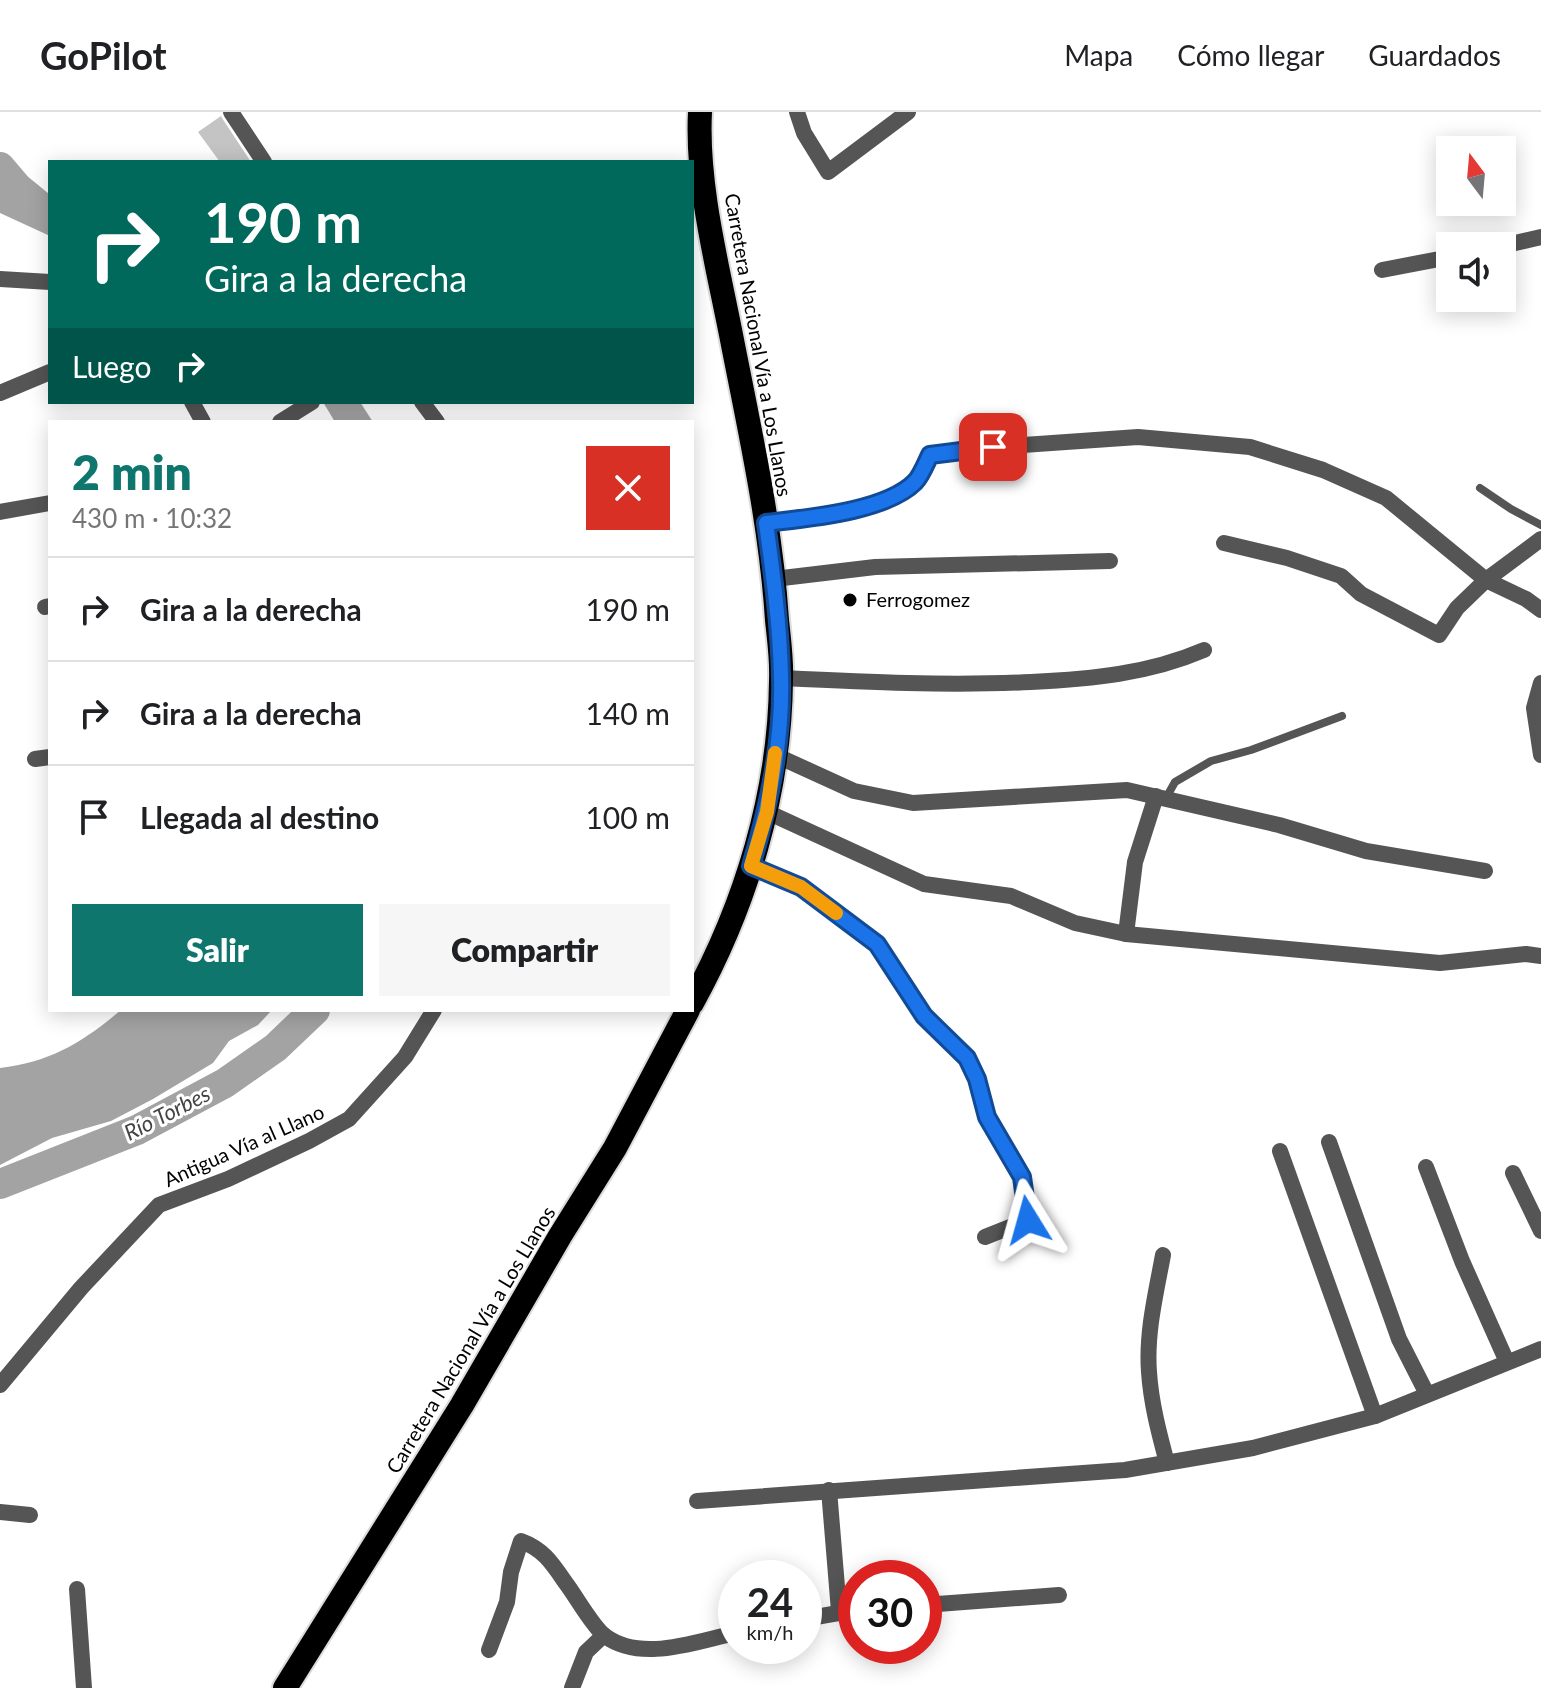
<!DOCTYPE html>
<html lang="es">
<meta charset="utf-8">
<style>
body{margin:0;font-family:Lato,sans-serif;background:#f6f6f6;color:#202124;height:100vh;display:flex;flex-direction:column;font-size:30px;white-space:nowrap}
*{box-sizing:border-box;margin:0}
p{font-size:26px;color:#757577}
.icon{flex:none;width:44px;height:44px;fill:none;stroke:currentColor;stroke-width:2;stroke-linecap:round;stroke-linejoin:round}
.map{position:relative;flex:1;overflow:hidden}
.details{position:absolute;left:48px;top:308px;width:646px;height:592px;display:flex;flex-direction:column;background:#fff;border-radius:0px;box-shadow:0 4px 20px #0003}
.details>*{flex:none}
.guide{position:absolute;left:48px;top:48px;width:646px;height:244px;border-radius:0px;box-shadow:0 4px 20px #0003;background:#00695c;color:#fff;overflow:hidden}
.needle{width:52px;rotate:344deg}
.tools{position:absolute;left:1436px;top:24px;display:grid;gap:16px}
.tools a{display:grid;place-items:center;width:80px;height:80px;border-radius:0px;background:#fff;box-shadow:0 4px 20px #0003;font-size:40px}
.speed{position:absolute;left:718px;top:1448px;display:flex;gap:16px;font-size:40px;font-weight:700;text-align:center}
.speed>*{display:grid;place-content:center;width:104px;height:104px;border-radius:50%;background:#fff;box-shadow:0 4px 20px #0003;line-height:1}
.speed small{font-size:20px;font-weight:400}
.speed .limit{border:12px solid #d22;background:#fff;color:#111}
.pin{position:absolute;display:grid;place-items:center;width:68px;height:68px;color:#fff;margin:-34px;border-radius:16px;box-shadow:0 4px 12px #0006}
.me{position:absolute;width:88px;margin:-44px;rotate:352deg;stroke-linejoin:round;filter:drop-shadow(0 0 6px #0008)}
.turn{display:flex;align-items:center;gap:28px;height:168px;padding:0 24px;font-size:36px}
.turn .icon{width:104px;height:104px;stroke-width:2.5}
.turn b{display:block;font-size:56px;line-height:68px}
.then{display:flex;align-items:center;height:76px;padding:0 24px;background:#0003;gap:16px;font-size:30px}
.round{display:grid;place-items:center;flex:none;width:84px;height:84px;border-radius:0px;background:#f6f6f6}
.headline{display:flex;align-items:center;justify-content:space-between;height:136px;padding:0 24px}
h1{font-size:48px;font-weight:800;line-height:60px;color:#0f766e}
.primary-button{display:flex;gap:16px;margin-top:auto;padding:16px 24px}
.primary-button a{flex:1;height:92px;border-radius:0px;background:#0f766e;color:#fff;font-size:32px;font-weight:800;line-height:92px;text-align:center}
.primary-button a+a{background:#f6f6f6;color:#202124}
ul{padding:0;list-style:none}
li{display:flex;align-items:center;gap:24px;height:104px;padding:0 24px;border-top:2px solid #e0e0e0}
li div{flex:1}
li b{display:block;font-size:30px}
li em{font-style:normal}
header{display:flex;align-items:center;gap:48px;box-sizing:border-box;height:112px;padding:0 40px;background:#fff;border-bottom:2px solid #e0e0e0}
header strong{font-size:38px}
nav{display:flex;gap:44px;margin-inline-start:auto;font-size:28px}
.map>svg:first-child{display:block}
</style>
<header>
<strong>GoPilot</strong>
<nav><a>Mapa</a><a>Cómo llegar</a><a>Guardados</a></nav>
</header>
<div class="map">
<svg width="1541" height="1576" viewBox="0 0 1541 1576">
<rect width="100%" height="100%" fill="#fff"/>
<g fill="#a3a3a3">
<polygon points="0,64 50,89 50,124 0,101"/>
<polygon points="323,290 360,290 373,310 335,310"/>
<path d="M121,898H272L258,913L229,929L213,951L153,987L111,1009L52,1026L0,1053V956C51,950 83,930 121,898Z"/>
</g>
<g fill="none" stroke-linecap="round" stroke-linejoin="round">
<g stroke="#a3a3a3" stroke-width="30">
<polyline points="0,55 17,75 50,102"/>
<polyline points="0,1072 137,1018 225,971 275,936 315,898"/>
</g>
</g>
<polygon fill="#c4c4c4" points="221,4 222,6 251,50 220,50 198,20"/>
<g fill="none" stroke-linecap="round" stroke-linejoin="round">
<defs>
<g id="highway">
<path d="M692,891C746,793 780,681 781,568C782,548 779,528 777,508C771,415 751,324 733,233C719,159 696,75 700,0"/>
<polyline points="285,1576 462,1293 560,1124 615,1036 688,898"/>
</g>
</defs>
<use href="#highway" stroke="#dbdbdb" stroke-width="28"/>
<g stroke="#555" stroke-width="8">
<polyline points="1480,376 1511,397 1541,413"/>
<polyline points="1166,686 1175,670 1211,649 1251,638 1342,604"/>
</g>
<g stroke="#555" stroke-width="16">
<polyline points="231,0 264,50"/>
<polyline points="797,0 804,21 828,60 908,0"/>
<polyline points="1502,134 1541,125"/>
<polyline points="1382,158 1450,145"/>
<polyline points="0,167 50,170"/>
<polyline points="0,281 50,260"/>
<polyline points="192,290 203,310"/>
<polyline points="422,290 437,310"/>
<polyline points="280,310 312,290"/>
<polyline points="0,400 50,391"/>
<path d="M766,411C806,406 885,400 915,370C921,364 926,351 930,343L964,337L1138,325L1250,335L1323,358L1386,386L1486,468L1526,487L1541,498"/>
<polyline points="1224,431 1287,446 1341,464 1361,482 1439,523 1457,496 1486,468 1541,427"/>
<polyline points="774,467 875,455 1110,449"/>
<polyline points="45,495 50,494"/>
<path d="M781,566C865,570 948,574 1031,570C1091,567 1148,562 1204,538"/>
<polyline points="1541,571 1534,596 1541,643"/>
<polyline points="775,643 854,679 913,691 1127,678 1279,713 1366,739 1485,759"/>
<polyline points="35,647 50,645"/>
<polyline points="767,700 924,772 1011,784 1075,811 1126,822 1440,851 1526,842 1541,844"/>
<polyline points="751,754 801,775 877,832 924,904 967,946 977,967 987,1005 1022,1065 1028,1108 985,1125"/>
<polyline points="1126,822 1135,750 1156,684"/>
<polyline points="1329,1030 1399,1227 1427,1282"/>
<polyline points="1280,1039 1375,1304"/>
<polyline points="1426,1055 1462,1149 1507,1250"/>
<polyline points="1513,1061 1541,1119"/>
<path d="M1163,1143C1156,1181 1146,1221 1149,1260C1151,1291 1159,1321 1167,1351"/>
<polyline points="0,1273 81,1176 159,1093 228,1067 309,1029 349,1007 405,945 434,898"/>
<polyline points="829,1378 839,1499"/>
<polyline points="697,1389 1125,1358 1253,1336 1375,1304 1541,1237"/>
<polyline points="0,1400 30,1403"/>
<polyline points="77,1477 84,1576"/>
<polyline points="924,1493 1059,1483"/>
<polyline points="804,1507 856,1498"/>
<path d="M489,1538L507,1490L511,1460L521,1429C543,1437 552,1451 565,1470C576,1484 592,1514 605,1524C642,1551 696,1529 736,1521"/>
<polyline points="572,1576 586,1540 604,1523"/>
</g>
<use href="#highway" stroke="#000" stroke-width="24"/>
</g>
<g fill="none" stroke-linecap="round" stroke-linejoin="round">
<defs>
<path id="route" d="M993,335L930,343C926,351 921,364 915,370C885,400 806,406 766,411C773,462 780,513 781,565C783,629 769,693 751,754L801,775L877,832L924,904L967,946L977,967L987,1005L1022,1065L1028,1108"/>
</defs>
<use href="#route" stroke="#114b97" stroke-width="20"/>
<use href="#route" stroke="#1a73e8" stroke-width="14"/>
<polyline stroke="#f59e0b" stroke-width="14" points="775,641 767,700 751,754 801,775 836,801"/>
</g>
<circle fill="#000" stroke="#fff" stroke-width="3" cx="850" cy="488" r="8"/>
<g text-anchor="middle" stroke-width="6" stroke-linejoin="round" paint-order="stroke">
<g font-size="20" fill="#000" stroke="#fff">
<text transform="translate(758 233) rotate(80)" y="7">Carretera Nacional Vía a Los Llanos</text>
<text transform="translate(244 1034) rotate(-24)" y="7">Antigua Vía al Llano</text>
<text transform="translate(471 1228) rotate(-59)" y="7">Carretera Nacional Vía a Los Llanos</text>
</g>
<g font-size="20" fill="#000" stroke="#fff" text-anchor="start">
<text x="866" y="495">Ferrogomez</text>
</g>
<g font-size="22" font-style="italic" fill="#444" stroke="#fff">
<text transform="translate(167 1001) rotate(-27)" y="8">Río Torbes</text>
</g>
</g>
</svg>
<div class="tools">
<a><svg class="needle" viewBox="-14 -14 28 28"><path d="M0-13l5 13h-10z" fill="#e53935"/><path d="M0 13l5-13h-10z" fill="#757577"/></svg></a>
<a><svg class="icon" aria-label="sound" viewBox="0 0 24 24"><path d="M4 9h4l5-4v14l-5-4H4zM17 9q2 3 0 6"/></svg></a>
</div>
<div class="speed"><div>24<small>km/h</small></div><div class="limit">30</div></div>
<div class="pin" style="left:993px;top:335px;background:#d93025"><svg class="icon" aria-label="arrive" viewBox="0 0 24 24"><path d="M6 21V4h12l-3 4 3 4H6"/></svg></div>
<svg class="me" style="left:1028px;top:1108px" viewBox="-20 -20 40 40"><path d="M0-17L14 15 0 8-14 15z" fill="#1a73e8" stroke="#fff" stroke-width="4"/></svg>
<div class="guide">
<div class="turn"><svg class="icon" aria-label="right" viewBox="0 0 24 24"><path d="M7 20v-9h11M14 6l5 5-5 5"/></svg><div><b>190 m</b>Gira a la derecha</div></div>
<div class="then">Luego<svg class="icon" aria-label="right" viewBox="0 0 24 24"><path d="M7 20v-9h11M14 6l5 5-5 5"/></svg></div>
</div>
<section class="details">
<div class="headline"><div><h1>2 min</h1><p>430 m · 10:32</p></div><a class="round" style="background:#d93025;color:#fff"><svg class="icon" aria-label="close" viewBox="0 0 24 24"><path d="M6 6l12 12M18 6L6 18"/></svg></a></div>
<ul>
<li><svg class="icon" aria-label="right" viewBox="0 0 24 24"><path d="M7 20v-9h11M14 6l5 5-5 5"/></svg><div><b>Gira a la derecha</b></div><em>190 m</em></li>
<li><svg class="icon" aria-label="right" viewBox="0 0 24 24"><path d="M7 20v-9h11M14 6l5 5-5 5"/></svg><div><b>Gira a la derecha</b></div><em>140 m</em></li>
<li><svg class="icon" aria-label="arrive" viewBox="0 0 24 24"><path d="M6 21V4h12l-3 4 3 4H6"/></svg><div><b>Llegada al destino</b></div><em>100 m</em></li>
</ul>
<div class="primary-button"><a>Salir</a><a>Compartir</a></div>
</section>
</div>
